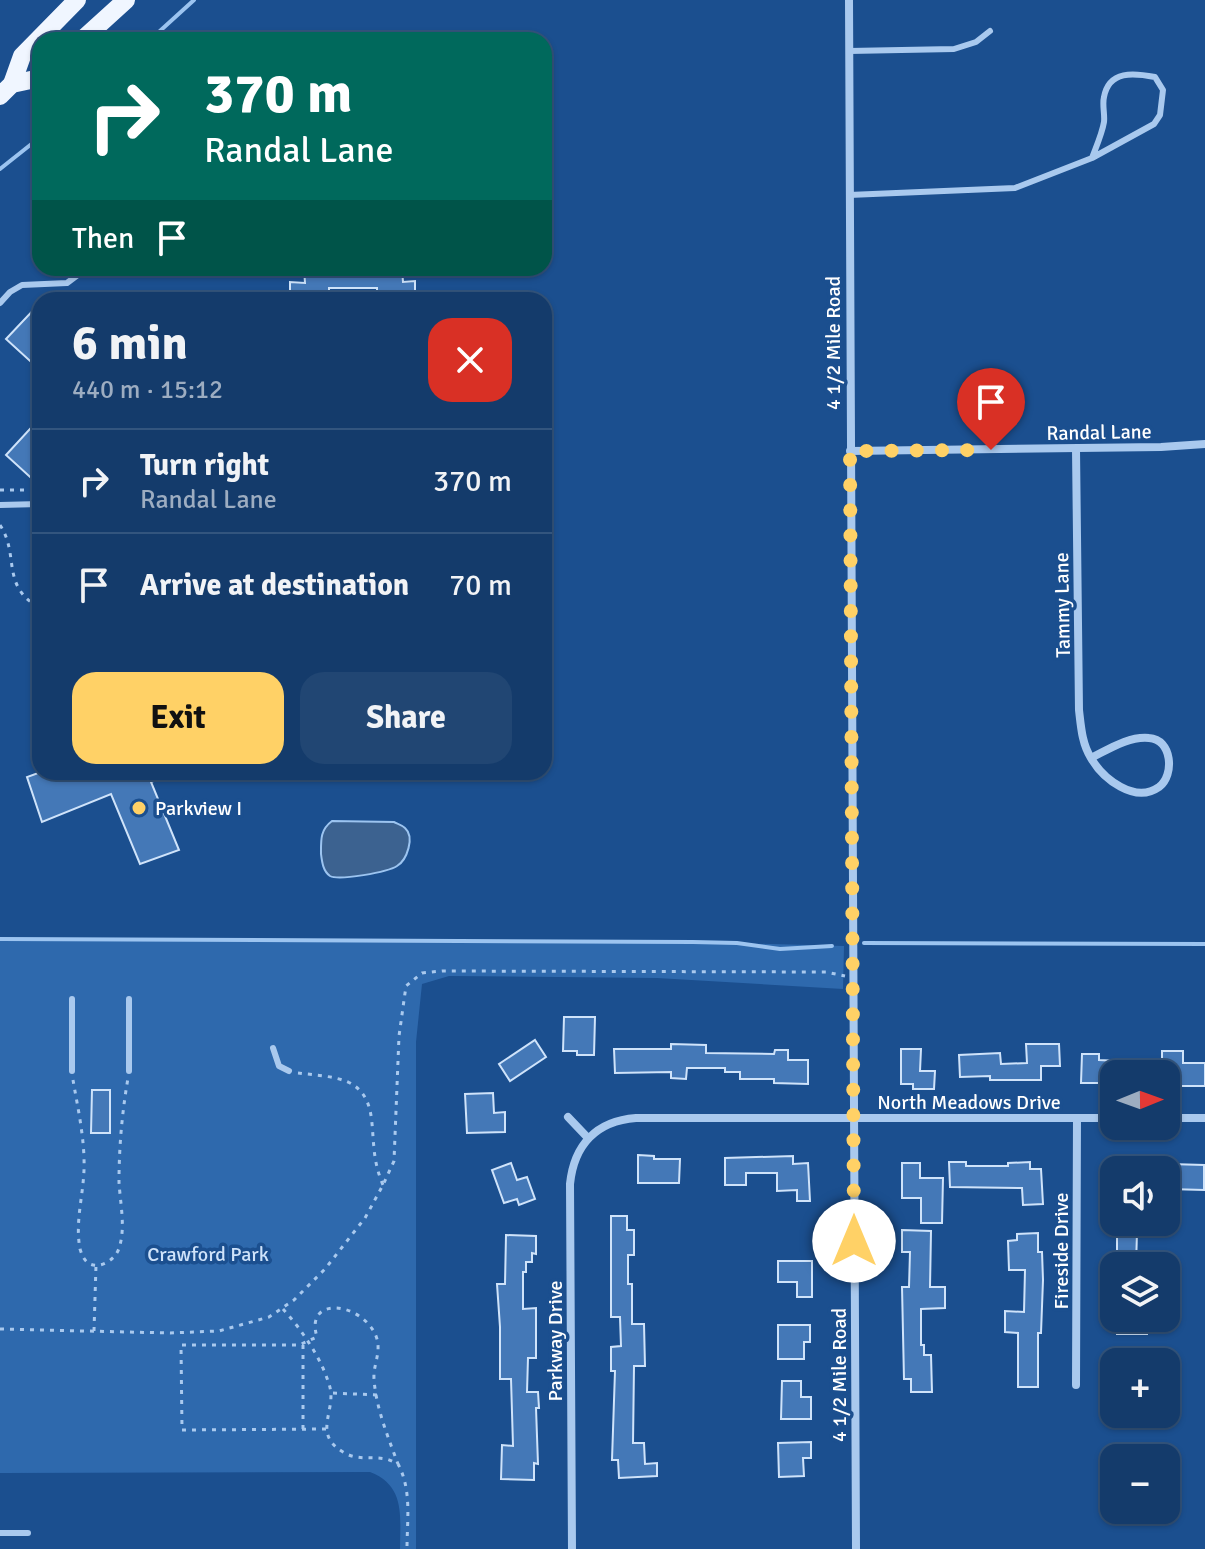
<!DOCTYPE html>
<meta charset="utf-8">
<style>
body{margin:0;font-family:Signika,sans-serif;background:#214673;color:#f1f3f6;height:100vh;display:flex;flex-direction:column;font-size:30px;white-space:nowrap}
*{box-sizing:border-box;margin:0}
p{font-size:26px;color:#9dadc1}
.icon{flex:none;width:44px;height:44px;fill:none;stroke:currentColor;stroke-width:2;stroke-linecap:round;stroke-linejoin:round}
.map{position:relative;flex:1;overflow:hidden}
.drawer{position:absolute;left:32px;top:292px;width:520px;height:488px;display:flex;flex-direction:column;background:#143b6b;border-radius:24px;box-shadow:0 2px 6px #0004,0 0 0 2px #33557e}
.drawer>*{flex:none}
.top-card{position:absolute;left:32px;top:32px;width:520px;height:244px;border-radius:24px;box-shadow:0 2px 6px #0004,0 0 0 2px #33557e;background:#00695c;color:#fff;overflow:hidden}
.needle{width:52px;rotate:89deg}
.controls{position:absolute;left:1100px;top:1060px;display:grid;gap:16px}
.controls a{display:grid;place-items:center;width:80px;height:80px;border-radius:16px;background:#143b6b;box-shadow:0 2px 6px #0004,0 0 0 2px #33557e;font-size:40px}
.pin{position:absolute;display:grid;place-items:center;width:68px;height:68px;color:#fff;margin:-82px -34px;border-radius:50% 50% 50% 0;rotate:-45deg;box-shadow:0 0 8px #0007}
.pin .icon{rotate:45deg}
.me{position:absolute;width:88px;margin:-44px;rotate:0deg;stroke-linejoin:round;filter:drop-shadow(0 0 6px #0008)}
.turn{display:flex;align-items:center;gap:28px;height:168px;padding:0 40px;font-size:36px}
.turn .icon{width:104px;height:104px;stroke-width:2.5}
.turn b{display:block;font-size:56px;line-height:68px}
.then{display:flex;align-items:center;height:76px;padding:0 40px;background:#0003;gap:16px;font-size:30px}
.round{display:grid;place-items:center;flex:none;width:84px;height:84px;border-radius:24px;background:#214673}
.headline{display:flex;align-items:center;justify-content:space-between;height:136px;padding:0 40px}
h1{font-size:48px;font-weight:700;line-height:60px}
.action{display:flex;gap:16px;margin-top:auto;padding:16px 40px}
.action a{flex:1;height:92px;border-radius:24px;background:#ffd166;color:#111;font-size:32px;font-weight:700;line-height:92px;text-align:center}
.action a+a{background:#214673;color:#f1f3f6}
ul{padding:0;list-style:none}
li{display:flex;align-items:center;gap:24px;height:104px;padding:0 40px;border-top:2px solid #33557e}
li div{flex:1}
li b{display:block;font-size:30px}
li em{font-style:normal}
.map>svg:first-child{display:block}
</style>
<div class="map">
<svg width="1205" height="1549" viewBox="0 0 1205 1549">
<rect width="100%" height="100%" fill="#1b4f8f"/>
<path fill="#2e69ad" d="M0,939L693,942L844,946L843,989L657,978L449,976L422,984L416,1042V1549H400C400,1517 406,1486 370,1472L0,1473Z"/>
<path fill="#3c6290" stroke="#9cc4f0" stroke-width="2" d="M332,821L394,822C398,824 402,825 405,828C415,837 407,860 397,866C388,872 339,881 330,876C323,871 322,862 321,854C321,840 320,830 332,821Z"/>
<g fill="none" stroke-linecap="round" stroke-linejoin="round">
<g stroke="#9cc4f0" stroke-width="4">
<polyline points="150,40 194,0"/>
<polyline points="0,169 34,142"/>
<polyline points="0,939 693,942 737,943 780,949 832,946"/>
<polyline points="864,943 1205,944"/>
</g>
</g>
<g fill="#4478b7" stroke="#cfe3fa" stroke-width="2">
<polygon points="304,268 402,268 403,282 415,281 415,300 377,300 377,288 329,288 329,300 290,300 290,282 305,283"/>
<polygon points="40,303 40,370 6,339"/>
<polygon points="40,418 40,486 6,455"/>
<polygon points="41,772 175,772 151,782 179,850 140,864 111,794 42,822 27,777"/>
<polygon points="564,1017 595,1017 594,1055 577,1055 577,1051 563,1051"/>
<polygon points="535,1040 546,1057 510,1081 499,1064"/>
<polygon points="671,1044 706,1045 706,1053 774,1054 775,1050 788,1050 788,1060 808,1060 808,1084 774,1083 774,1079 740,1079 740,1072 725,1072 725,1068 687,1068 686,1079 671,1078 671,1072 615,1073 614,1049 671,1049"/>
<polygon points="1026,1044 1059,1044 1060,1066 1041,1066 1041,1080 990,1080 990,1076 960,1077 959,1055 1000,1053 1001,1064 1027,1063"/>
<polygon points="901,1049 921,1049 920,1071 935,1071 934,1089 913,1089 913,1084 901,1084"/>
<polygon points="1162,1051 1183,1051 1183,1063 1205,1063 1205,1086 1166,1086 1166,1074 1162,1074"/>
<polygon points="1082,1054 1099,1054 1099,1060 1119,1061 1119,1074 1114,1074 1114,1083 1081,1083"/>
<polygon points="92,1090 110,1090 110,1133 91,1133"/>
<polygon points="493,1093 494,1113 505,1112 505,1132 467,1133 465,1094"/>
<polygon points="638,1155 654,1156 654,1159 680,1159 679,1183 638,1183"/>
<polygon points="793,1156 793,1164 808,1163 810,1201 797,1201 797,1190 777,1191 777,1173 746,1173 746,1185 725,1185 725,1158"/>
<polygon points="949,1162 966,1162 966,1166 1008,1166 1008,1163 1030,1162 1030,1169 1041,1169 1043,1204 1023,1205 1022,1188 950,1187"/>
<polygon points="511,1163 517,1180 527,1177 535,1199 519,1205 517,1199 504,1203 492,1170"/>
<polygon points="902,1163 920,1163 920,1178 943,1178 942,1223 921,1223 921,1198 902,1198"/>
<polygon points="1170,1164 1204,1165 1204,1190 1169,1189"/>
<polygon points="611,1216 627,1216 627,1230 634,1230 634,1255 628,1255 628,1284 632,1284 632,1324 644,1324 645,1366 634,1366 633,1443 644,1443 645,1464 657,1463 657,1476 619,1478 618,1460 612,1460 615,1371 611,1371 611,1347 621,1346 620,1317 611,1317"/>
<polygon points="902,1230 931,1231 930,1287 945,1287 945,1308 921,1309 921,1345 924,1345 924,1355 931,1355 932,1392 911,1392 911,1379 904,1379 902,1287 909,1287 910,1252 902,1252"/>
<polygon points="1117,1232 1137,1232 1136,1266 1117,1266"/>
<polygon points="1038,1233 1038,1252 1042,1252 1043,1280 1041,1333 1038,1333 1038,1387 1018,1387 1018,1333 1005,1332 1005,1311 1024,1312 1025,1270 1009,1270 1008,1241 1017,1240 1017,1234"/>
<polygon points="506,1235 536,1236 536,1254 532,1253 532,1262 526,1262 526,1272 523,1272 523,1309 536,1308 536,1358 528,1358 527,1392 538,1392 539,1408 536,1408 538,1464 534,1463 534,1480 501,1479 502,1445 513,1446 511,1379 500,1379 500,1327 497,1284 505,1284"/>
<polygon points="778,1261 812,1261 812,1297 797,1297 797,1282 778,1282"/>
<rect x="1117" y="1318" width="30" height="16"/>
<polygon points="778,1325 810,1325 810,1342 804,1342 804,1359 778,1359"/>
<polygon points="782,1381 801,1381 801,1397 811,1397 811,1419 781,1419"/>
<polygon points="811,1442 811,1458 803,1458 804,1476 779,1477 778,1443"/>
</g>
<g fill="none" stroke-linecap="round" stroke-linejoin="round">
<g stroke="#a9c9ee" stroke-width="3" stroke-dasharray="4 6" stroke-linecap="butt">
<polyline points="0,490 40,490"/>
<path d="M0,525C20,555 0,586 40,608"/>
<path d="M298,1073C314,1075 334,1076 348,1082C375,1095 371,1123 374,1148C375,1161 378,1173 383,1185"/>
<path d="M73,1080C78,1109 85,1140 84,1170C83,1197 75,1222 80,1249C82,1255 84,1261 90,1264C101,1269 116,1259 119,1248C126,1228 120,1202 119,1182C119,1147 122,1113 128,1078"/>
<path d="M283,1309C302,1330 321,1358 329,1384C338,1410 311,1433 343,1452C357,1461 371,1456 386,1459C390,1460 394,1462 398,1464C412,1490 407,1520 407,1549"/>
<polyline points="0,1329 170,1333 219,1331 269,1317 294,1300 325,1269 365,1218 383,1185 394,1161 399,1036 406,986 422,973 442,971 826,972 845,976"/>
<polyline points="94,1331 96,1265"/>
<polyline points="333,1393 377,1395"/>
<polyline points="303,1429 303,1345"/>
<path d="M326,1429L182,1430L181,1345H299L317,1337C304,1295 362,1302 376,1336C382,1352 373,1364 374,1379C376,1408 388,1437 398,1464"/>
</g>
<g stroke="#a9c9ee" stroke-width="6">
<polyline points="849,51 954,49 976,42 990,31"/>
<path d="M849,195L1015,188L1092,158L1154,124L1160,115L1163,90L1155,77C1134,73 1109,70 1104,97C1102,105 1105,114 1104,122C1102,134 1096,147 1092,158"/>
<polyline points="0,303 10,292 22,285 67,283 87,268"/>
<polyline points="0,505 40,504"/>
<polyline points="273,1048 279,1066 289,1071"/>
<polyline points="72,1071 72,999"/>
<polyline points="129,1071 129,999"/>
<polyline points="0,1533 28,1533"/>
</g>
<g stroke="#a9c9ee" stroke-width="8">
<polyline points="849,0 856,1549"/>
<path d="M1076,449L1079,710C1081,727 1082,744 1091,758C1103,779 1135,804 1159,787C1175,775 1172,739 1149,738C1129,736 1109,749 1091,758"/>
<polyline points="850,451 1161,447 1205,444"/>
<polyline points="568,1117 588,1138"/>
<polyline points="1166,1118 1205,1118"/>
<polyline points="1076,1385 1077,1118"/>
<path d="M572,1549L570,1184C574,1145 596,1121 636,1118H1114"/>
</g>
<g stroke="#f0f6ff" stroke-width="18">
<polyline points="82,40 126,0"/>
<polyline points="12,84 22,56 77,0"/>
<polyline points="0,96 12,84 40,78"/>
</g>
</g>
<g fill="none" stroke-linecap="round" stroke-linejoin="round">
<polyline stroke="#ffd166" stroke-width="14" stroke-dasharray="0 25.2" points="854,1241 850,451 991,450"/>
</g>
<circle fill="#ffd166" stroke="#1b4f8f" stroke-width="3" cx="139" cy="808" r="8"/>
<g text-anchor="middle" stroke-width="7" stroke-linejoin="round" paint-order="stroke">
<g font-size="20" fill="#fff" stroke="#1b4f8f">
<text transform="translate(833 343) rotate(-90)" y="7">4 1/2 Mile Road</text>
<text transform="translate(1099 432) rotate(-1)" y="7">Randal Lane</text>
<text transform="translate(1062 605) rotate(-91)" y="7">Tammy Lane</text>
<text x="969" y="1109">North Meadows Drive</text>
<text transform="translate(1061 1251) rotate(-90)" y="7">Fireside Drive</text>
<text transform="translate(555 1341) rotate(-90)" y="7">Parkway Drive</text>
<text transform="translate(839 1375) rotate(-90)" y="7">4 1/2 Mile Road</text>
</g>
<g font-size="20" fill="#fff" stroke="#1b4f8f" text-anchor="start">
<text x="155" y="815">Parkview I</text>
</g>
<g font-size="20" fill="#cfe3fa" stroke="#1b4f8f">
<text x="208" y="1261">Crawford Park</text>
</g>
</g>
</svg>
<div class="controls">
<a><svg class="needle" viewBox="-14 -14 28 28"><path d="M0-13l5 13h-10z" fill="#e53935"/><path d="M0 13l5-13h-10z" fill="#9dadc1"/></svg></a>
<a><svg class="icon" aria-label="sound" viewBox="0 0 24 24"><path d="M4 9h4l5-4v14l-5-4H4zM17 9q2 3 0 6"/></svg></a>
<a><svg class="icon" aria-label="layers" viewBox="0 0 24 24"><path d="M12 4l9 5-9 5-9-5zM3 14l9 5 9-5"/></svg></a>
<a>+</a>
<a>−</a>
</div>
<div class="pin" style="left:991px;top:450px;background:#d93025"><svg class="icon" aria-label="arrive" viewBox="0 0 24 24"><path d="M6 21V4h12l-3 4 3 4H6"/></svg></div>
<svg class="me" style="left:854px;top:1241px" viewBox="-20 -20 40 40"><circle r="19" fill="#fff"/><path d="M0-13L10 11 0 6-10 11z" fill="#ffd166"/></svg>
<div class="top-card">
<div class="turn"><svg class="icon" aria-label="right" viewBox="0 0 24 24"><path d="M7 20v-9h11M14 6l5 5-5 5"/></svg><div><b>370 m</b>Randal Lane</div></div>
<div class="then">Then<svg class="icon" aria-label="arrive" viewBox="0 0 24 24"><path d="M6 21V4h12l-3 4 3 4H6"/></svg></div>
</div>
<section class="drawer">
<div class="headline"><div><h1>6 min</h1><p>440 m · 15:12</p></div><a class="round" style="background:#d93025;color:#fff"><svg class="icon" aria-label="close" viewBox="0 0 24 24"><path d="M6 6l12 12M18 6L6 18"/></svg></a></div>
<ul>
<li><svg class="icon" aria-label="right" viewBox="0 0 24 24"><path d="M7 20v-9h11M14 6l5 5-5 5"/></svg><div><b>Turn right</b><p>Randal Lane</p></div><em>370 m</em></li>
<li><svg class="icon" aria-label="arrive" viewBox="0 0 24 24"><path d="M6 21V4h12l-3 4 3 4H6"/></svg><div><b>Arrive at destination</b></div><em>70 m</em></li>
</ul>
<div class="action"><a>Exit</a><a>Share</a></div>
</section>
</div>
